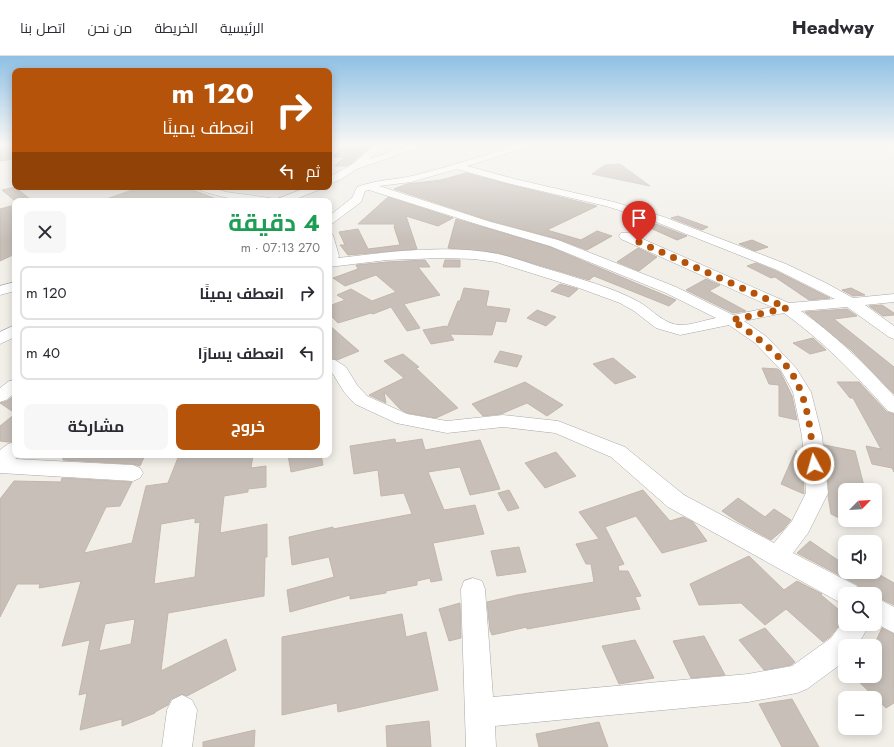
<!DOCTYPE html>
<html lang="ar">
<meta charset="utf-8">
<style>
body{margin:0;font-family:Jost,Cairo,sans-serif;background:#f7f7f7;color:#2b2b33;direction:rtl;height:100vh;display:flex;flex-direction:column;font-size:15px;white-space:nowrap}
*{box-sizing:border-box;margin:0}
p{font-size:13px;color:#7c7c81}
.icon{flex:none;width:22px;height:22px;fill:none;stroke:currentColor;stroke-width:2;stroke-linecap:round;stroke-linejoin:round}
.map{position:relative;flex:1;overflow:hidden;direction:ltr}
.side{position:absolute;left:12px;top:142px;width:320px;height:260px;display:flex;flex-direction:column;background:#fff;border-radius:8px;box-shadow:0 2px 10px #0003;direction:rtl}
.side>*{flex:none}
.banner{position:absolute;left:12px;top:12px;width:320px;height:122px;border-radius:8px;box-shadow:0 2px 10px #0003;direction:rtl;background:#b45309;color:#fff;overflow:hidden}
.needle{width:26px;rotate:66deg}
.fabs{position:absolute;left:838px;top:427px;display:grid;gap:8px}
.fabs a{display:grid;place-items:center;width:44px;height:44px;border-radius:8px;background:#fff;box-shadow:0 2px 10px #0003;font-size:20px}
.pin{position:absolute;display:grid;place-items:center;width:34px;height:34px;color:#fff;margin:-41px -17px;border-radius:50% 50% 50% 0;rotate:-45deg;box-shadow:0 0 4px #0007}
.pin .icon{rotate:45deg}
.me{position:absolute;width:44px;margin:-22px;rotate:354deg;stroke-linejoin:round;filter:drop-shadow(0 0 3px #0008)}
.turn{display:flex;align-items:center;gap:14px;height:84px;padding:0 12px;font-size:18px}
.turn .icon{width:52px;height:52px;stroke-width:2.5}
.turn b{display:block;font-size:28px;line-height:34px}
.then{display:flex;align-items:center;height:38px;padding:0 12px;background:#0003;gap:8px;font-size:15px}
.round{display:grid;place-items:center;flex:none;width:42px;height:42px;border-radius:8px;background:#f7f7f7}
.head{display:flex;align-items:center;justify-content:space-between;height:68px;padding:0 12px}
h1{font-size:24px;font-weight:700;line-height:30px;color:#1e9e55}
.primary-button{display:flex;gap:8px;margin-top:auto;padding:8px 12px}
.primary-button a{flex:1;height:46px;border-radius:8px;background:#b45309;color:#fff;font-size:16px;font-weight:700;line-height:46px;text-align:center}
.primary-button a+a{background:#f7f7f7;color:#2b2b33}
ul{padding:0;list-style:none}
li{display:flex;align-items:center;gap:12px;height:54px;margin:0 8px 6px;padding:0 4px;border:2px solid #e1e1e2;border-radius:8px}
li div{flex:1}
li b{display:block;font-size:15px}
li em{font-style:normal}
header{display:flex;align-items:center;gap:24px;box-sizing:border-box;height:56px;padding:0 20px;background:#fff;border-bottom:1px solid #e1e1e2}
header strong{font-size:19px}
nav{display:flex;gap:22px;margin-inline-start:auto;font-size:14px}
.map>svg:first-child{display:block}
</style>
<header>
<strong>Headway</strong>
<nav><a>الرئيسية</a><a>الخريطة</a><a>من نحن</a><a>اتصل بنا</a></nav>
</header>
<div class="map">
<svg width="894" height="691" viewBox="0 0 894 691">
<rect width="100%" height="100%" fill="#f2efe9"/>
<g fill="#c7bfb8" stroke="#c4b6ab" fill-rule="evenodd">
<polygon points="346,88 363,88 372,89 352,107 346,110 335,110 344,101 333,101"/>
<polygon points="0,90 15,91 15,103 0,105"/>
<polygon points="620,108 650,130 592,118 605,109"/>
<polygon points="466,117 511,129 597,150 547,174 581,184 597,175 612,180 587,194 558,183 491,165 394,133 407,128 441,124"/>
<polygon points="15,131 30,143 15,145 2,134"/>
<polygon points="141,131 185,131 219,144 106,145 106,143"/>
<polygon points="388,141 453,162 438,170 406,160 417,193 348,199 340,189 345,189 339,176 358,173 368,193 400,189 394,171 395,168 358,168"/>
<polygon points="15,149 15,198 0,205 0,153"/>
<polygon points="678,160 708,171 702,174 671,162"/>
<polygon points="456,163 550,191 676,244 669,250 594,220 589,224 498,197 448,192"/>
<polygon points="656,168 687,180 677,184 648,171"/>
<polygon points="752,184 768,191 755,195 739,188"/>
<polygon points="638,192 657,201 639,215 617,206"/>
<polygon points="425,204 430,211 418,211 440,239 404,248 420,272 407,275 391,251 373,258 371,257 338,267 329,258 329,250 345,244 337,239 351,233 372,245 396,236 376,219 345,230 333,222 358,213 356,209 387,206"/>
<polygon points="445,204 460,204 460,211 443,211"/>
<polygon points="756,207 776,215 830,242 809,244 775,221 771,222 747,210"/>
<polygon points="706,223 720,229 709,235 746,255 733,257 686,234"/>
<polygon points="560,228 578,233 569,241 551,235"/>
<polygon points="464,232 489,235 486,250 510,253 506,266 496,265 492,279 450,278 454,284 431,288 423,274 446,270 447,272 458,245 460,245"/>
<polygon points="851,232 865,239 853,240 842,234"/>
<polygon points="882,249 894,257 894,259 883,260 869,250"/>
<polygon points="847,253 857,260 834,263 894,311 894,338 851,294 805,256"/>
<polygon points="537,254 556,261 546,270 527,262"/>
<polygon points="329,269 359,295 337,304 329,302"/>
<polygon points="813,282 826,294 810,298 793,287"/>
<polygon points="500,295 522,300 517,311 494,306"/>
<polygon points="403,298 419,311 416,312 458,352 436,362 407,357 400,353 384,336 386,347 369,339 404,322 384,305"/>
<polygon points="613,302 636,321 615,328 593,308"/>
<polygon points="762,312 778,313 780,315 792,340 797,364 779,360 779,329 769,328"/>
<polygon points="525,326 563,349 547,360 527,347 501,358 483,360 472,348"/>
<polygon points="837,326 859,326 887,356 894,358 894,416 892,412 872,408 866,390 881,393 853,342 850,342"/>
<polygon points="15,339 15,357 0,347 7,345"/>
<polygon points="15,358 15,385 8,386 0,385 0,370"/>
<polygon points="395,383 396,387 422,383 425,394 480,384 500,433 470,439 460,411 428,416 444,454 475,449 484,478 433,487 442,524 431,526 430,522 417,525 417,529 386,535 386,537 350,543 350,539 290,556 287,534 334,521 329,501 292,509 289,481 333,471 333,473 412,458 404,437 381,440 378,414 354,418 350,390"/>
<polygon points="824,389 855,395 865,434 845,434 845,456 841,463 831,458 828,440 829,437"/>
<polygon points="796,394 803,414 804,438 781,428"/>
<polygon points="556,396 576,420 545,432 525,407"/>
<polygon points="63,399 145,399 140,410 133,408 63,404"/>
<path d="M179,399H253L251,412L266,410V431L248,433V436L224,440L220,477L267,468V501H265L264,540L168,557L161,615L226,583L236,614L187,640L181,638L171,643L168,649L155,656V657L122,670V663L80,674L87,637L79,639L90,584L62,590L81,525L39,532L40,528H17L0,561V443L14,425L61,426L62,422L132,426L120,450L106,451L84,497L132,487L146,430L168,427ZM195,462V467L200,466L195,521L154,528L161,468ZM135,563L131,588L99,595L105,568Z"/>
<polygon points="288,399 321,399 323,409 291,416"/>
<polygon points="509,434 519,452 508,455 498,437"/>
<polygon points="643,434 670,465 683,461 693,466 707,485 662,497 636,460 605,471 624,508 618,510 619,515 628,515 641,540 635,541 640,553 527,573 527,571 492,579 490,574 487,546 517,539 594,526 591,508 586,508 576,488 599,483 579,456"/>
<polygon points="738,442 765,461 774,453 791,464 783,474 771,484 737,465 722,455"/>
<polygon points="810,485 845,509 845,516 875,516 894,527 894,549 875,540 875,538 862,538 858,529 797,497"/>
<polygon points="519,491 526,516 497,520 491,495"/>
<polygon points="749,500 784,534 797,525 822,538 820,538 845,559 845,562 830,581 823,586 786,553 765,569 741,547 699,549 690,528"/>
<polygon points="460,547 461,582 449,585 439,553"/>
<polygon points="402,558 406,581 426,576 438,634 338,656 337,647 282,659 282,581"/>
<polygon points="765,572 795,606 791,609 764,614 739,584"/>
<polygon points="882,572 894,578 894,647 886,652 853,620 875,620 875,587"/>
<polygon points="704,580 725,619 691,622 673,585"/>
<polygon points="635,584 654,622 619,628 602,590"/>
<polygon points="792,643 819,691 782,691 759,648"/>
<polygon points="429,665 431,691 387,691 386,670"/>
<polygon points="599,666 608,691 539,691 536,678"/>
<polygon points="255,674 254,691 203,691 203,686"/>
</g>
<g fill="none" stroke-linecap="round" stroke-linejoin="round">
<defs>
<g id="minor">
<polygon points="375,88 384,88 370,103 414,88 428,88 357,113 340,124 329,128 329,121 353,108"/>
<path d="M522,88H537L467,110L515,123L614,146L664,161L786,208L826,227L853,242L894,238V246L865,249L894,270V283L889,281L847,251L801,255C835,279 866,309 894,340V357L888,355C856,319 823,285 784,257L744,265L767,281L796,312L811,336L822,380L828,437L808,477L793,497L857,530L861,538H845V548L839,546L668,451L611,401L555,377L503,371L447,377L396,367L355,348L344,336L333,318L329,315V303L335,304L346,311L357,329L367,340L407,358L447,365L503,359L558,365L625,391L684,439L774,487L792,465L806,437L802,380L793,336L781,314L755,287L729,269L680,279L656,272L634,255L620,247L579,232L496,206L474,203L442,202L387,204L329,211V178L333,179L339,200L338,202C390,196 446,188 498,198C516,202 533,209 551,214C580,223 612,231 639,246C652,253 664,269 681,269C692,269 705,264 716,262L666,237L550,190L483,170L369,134L365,135L361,146L333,167L329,168V160L352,142L357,131C375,124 393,124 412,120C449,111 485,99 522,88ZM457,113L511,128L606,150L656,166L777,214L835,243L789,247L629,177H621L619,180L621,183L772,251L733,259L676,231L558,184L491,166L379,130L411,126Z"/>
<path d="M196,131H211L226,136L270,142L275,145C244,145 227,144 197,133Z"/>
<polygon points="308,131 322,131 321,133 291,145 276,145 277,143"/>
<polygon points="15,226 15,235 0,239 0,230"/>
<polygon points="15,269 15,281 0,288 0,276"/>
<polygon points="15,324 15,337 6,344 0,346 0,332 9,325"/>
<polygon points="15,386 15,399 21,399 15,403 133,409 140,412 143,417 140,422 133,425 0,417 0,394 8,388"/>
<polygon points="473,522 482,525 485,533 493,641 748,618 792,610 831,582 845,563 845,568 870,568 857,590 845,590 845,605 807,633 797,637 748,646 495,670 496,691 466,691 461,533 464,525"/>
<polygon points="875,541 894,551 894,577 875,567"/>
<polygon points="182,639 192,644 197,654 192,691 162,691 167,654 172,644"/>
</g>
</defs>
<use href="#minor" stroke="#a9a9a9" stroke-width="1"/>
<use href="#minor" fill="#fff" fill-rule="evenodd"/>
</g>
<linearGradient id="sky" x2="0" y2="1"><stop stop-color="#8fc0e4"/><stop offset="0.48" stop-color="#f9f8f5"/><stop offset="1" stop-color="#f9f8f5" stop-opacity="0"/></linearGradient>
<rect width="894" height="185" fill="url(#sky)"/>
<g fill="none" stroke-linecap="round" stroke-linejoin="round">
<path stroke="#b45309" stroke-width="7" stroke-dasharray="0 12.6" d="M639,186L787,252L732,264C752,278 773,292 788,312C808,338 811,377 814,408"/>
</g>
</svg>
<div class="fabs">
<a><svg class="needle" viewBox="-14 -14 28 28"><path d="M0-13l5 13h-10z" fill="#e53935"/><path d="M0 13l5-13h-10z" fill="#7c7c81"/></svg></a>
<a><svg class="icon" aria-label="sound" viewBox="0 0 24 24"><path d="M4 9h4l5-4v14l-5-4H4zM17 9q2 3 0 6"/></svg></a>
<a><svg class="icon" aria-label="search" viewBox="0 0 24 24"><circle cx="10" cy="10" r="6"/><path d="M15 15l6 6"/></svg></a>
<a>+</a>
<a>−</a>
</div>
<div class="pin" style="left:639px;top:186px;background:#d93025"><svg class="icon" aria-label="arrive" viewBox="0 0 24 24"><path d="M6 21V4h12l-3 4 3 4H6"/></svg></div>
<svg class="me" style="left:814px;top:408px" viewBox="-20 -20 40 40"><circle r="17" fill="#b45309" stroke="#fff" stroke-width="3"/><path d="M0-11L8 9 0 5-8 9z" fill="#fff"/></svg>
<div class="banner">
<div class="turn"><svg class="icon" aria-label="right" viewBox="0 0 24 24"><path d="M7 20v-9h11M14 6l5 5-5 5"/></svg><div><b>120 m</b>انعطف يمينًا</div></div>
<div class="then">ثم<svg class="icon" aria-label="left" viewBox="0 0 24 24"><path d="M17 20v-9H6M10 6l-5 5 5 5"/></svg></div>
</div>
<section class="side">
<div class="head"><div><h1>4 دقيقة</h1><p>270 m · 07:13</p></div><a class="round"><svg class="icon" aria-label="close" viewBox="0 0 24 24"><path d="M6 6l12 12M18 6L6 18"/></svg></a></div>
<ul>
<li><svg class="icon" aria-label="right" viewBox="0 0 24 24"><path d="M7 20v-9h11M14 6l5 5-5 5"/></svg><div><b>انعطف يمينًا</b></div><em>120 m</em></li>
<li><svg class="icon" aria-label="left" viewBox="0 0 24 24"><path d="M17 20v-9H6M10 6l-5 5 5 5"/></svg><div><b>انعطف يسارًا</b></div><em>40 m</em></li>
</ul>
<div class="primary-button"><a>خروج</a><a>مشاركة</a></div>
</section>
</div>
